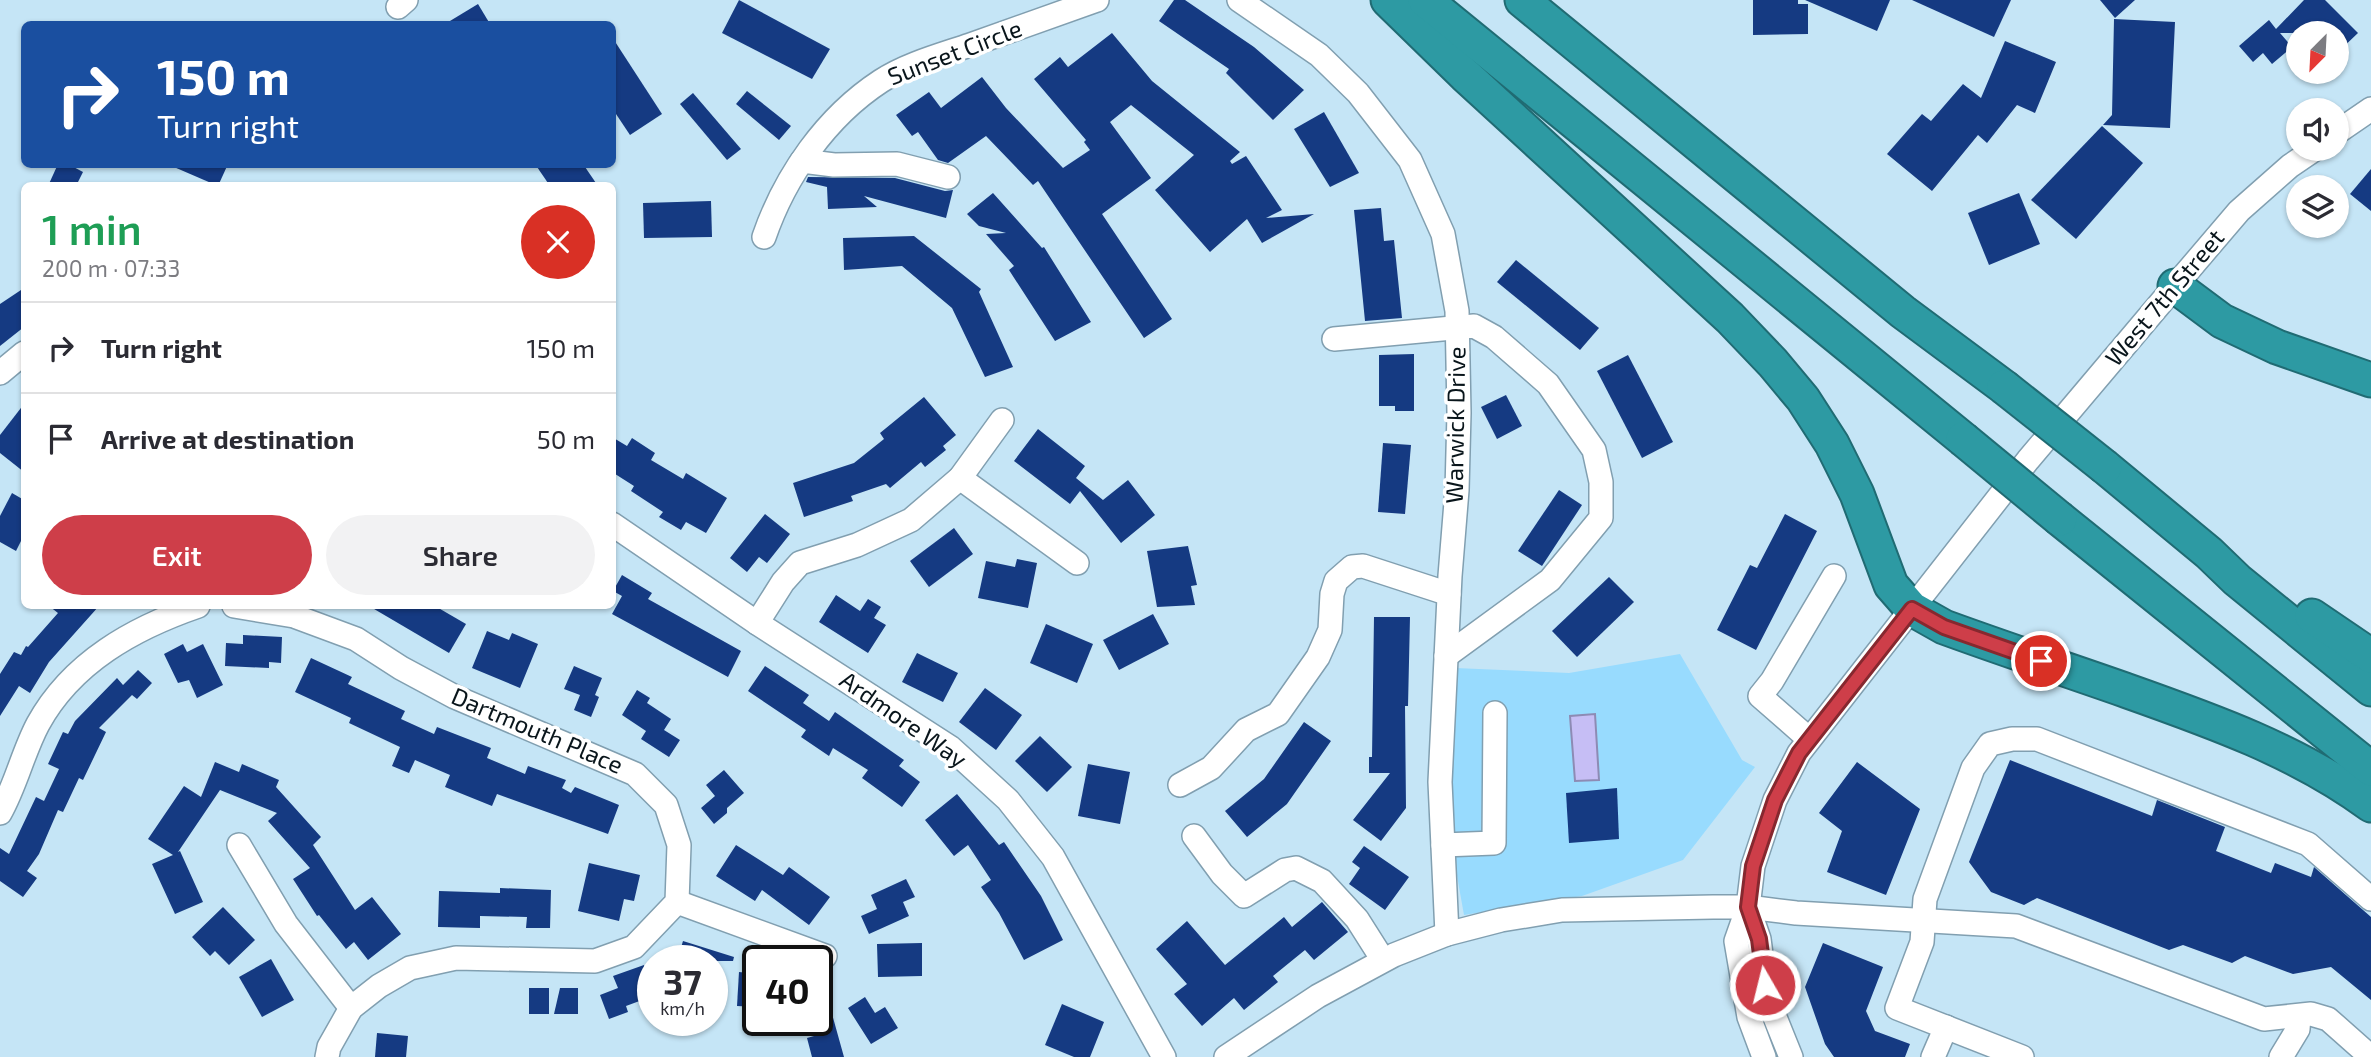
<!DOCTYPE html>
<meta charset="utf-8">
<style>
body{margin:0;font-family:"Exo 2",sans-serif;background:#f2f2f3;color:#2b2b33;height:100vh;display:flex;flex-direction:column;font-size:26px;white-space:nowrap}
*{box-sizing:border-box;margin:0}
p{font-size:23px;color:#7c7c81}
.icon{flex:none;width:38px;height:38px;fill:none;stroke:currentColor;stroke-width:2;stroke-linecap:round;stroke-linejoin:round}
.map{position:relative;flex:1;overflow:hidden}
.side{position:absolute;left:21px;top:182px;width:595px;height:427px;display:flex;flex-direction:column;background:#fff;border-radius:10px;box-shadow:0 2px 5px #0004}
.side>*{flex:none}
.hud{position:absolute;left:21px;top:21px;width:595px;height:147px;border-radius:10px;box-shadow:0 2px 5px #0004;background:#1a4fa0;color:#fff;overflow:hidden}
.needle{width:46px;rotate:204deg}
.controls{position:absolute;left:2286px;top:21px;display:grid;gap:14px}
.controls a{display:grid;place-items:center;width:63px;height:63px;border-radius:50%;background:#fff;box-shadow:0 2px 5px #0004;font-size:35px}
.speed{position:absolute;left:637px;top:945px;display:flex;gap:14px;font-size:35px;font-weight:700;text-align:center}
.speed>*{display:grid;place-content:center;width:91px;height:91px;border-radius:50%;background:#fff;box-shadow:0 2px 5px #0004;line-height:1}
.speed small{font-size:18px;font-weight:400}
.speed .limit{border:4px solid #111;border-radius:10px;background:#fff;color:#111}
.pin{position:absolute;display:grid;place-items:center;width:60px;height:60px;color:#fff;margin:-30px;border:4px solid #fff;border-radius:50%;box-shadow:0 2px 7px #0007}
.me{position:absolute;width:77px;margin:-38px;rotate:352deg;stroke-linejoin:round;filter:drop-shadow(0 0 5px #0008)}
.turn{display:flex;align-items:center;gap:24px;height:147px;padding:0 21px;font-size:32px}
.turn .icon{width:91px;height:91px;stroke-width:2.5}
.turn b{display:block;font-size:49px;line-height:60px}
.round{display:grid;place-items:center;flex:none;width:74px;height:74px;border-radius:37px;background:#f2f2f3}
.head{display:flex;align-items:center;justify-content:space-between;height:119px;padding:0 21px}
h1{font-size:42px;font-weight:600;line-height:52px;color:#1e9e55}
.cta{display:flex;gap:14px;margin-top:auto;padding:14px 21px}
.cta a{flex:1;height:80px;border-radius:42px;background:#ce3e49;color:#fff;font-size:28px;font-weight:600;line-height:80px;text-align:center}
.cta a+a{background:#f2f2f3;color:#2b2b33}
ul{padding:0;list-style:none}
li{display:flex;align-items:center;gap:21px;height:91px;padding:0 21px;border-top:2px solid #e1e1e2}
li div{flex:1}
li b{display:block;font-size:26px}
li em{font-style:normal}
.map>svg:first-child{display:block}
</style>
<div class="map">
<svg width="2371" height="1057" viewBox="0 0 2371 1057">
<rect width="100%" height="100%" fill="#c5e5f6"/>
<polygon fill="#98dbfe" points="1680,654 1742,760 1755,767 1683,860 1582,896 1464,915 1449,831 1455,668 1569,673"/>
<polygon fill="#c6bef5" stroke="#8d8bb4" stroke-width="2" points="1595,714 1599,780 1575,781 1570,716"/>
<g fill="#153a82">
<polygon points="739,0 830,49 812,79 722,33"/>
<polygon points="1174,0 1185,0 1254,47 1304,90 1273,120 1226,73 1229,69 1159,21"/>
<polygon points="1753,0 1798,0 1798,4 1808,4 1808,34 1753,35"/>
<polygon points="1805,0 1890,0 1877,31"/>
<polygon points="1912,0 2011,0 1994,37"/>
<polygon points="2100,0 2135,0 2115,18"/>
<polygon points="2304,0 2325,0 2358,33 2336,54 2336,33 2280,33 2292,47 2272,64 2263,53 2253,62 2239,46 2269,20 2276,29"/>
<polygon points="478,4 490,24 445,24"/>
<polygon points="2114,19 2175,22 2170,128 2103,125 2112,115"/>
<polygon points="1112,33 1152,81 1240,152 1230,161 1232,164 1246,156 1282,210 1266,218 1314,214 1262,243 1247,219 1210,252 1155,190 1194,155 1131,105 1110,122 1151,178 1102,214 1172,319 1144,338 1038,181 1033,185 986,136 948,163 938,160 918,132 912,136 896,115 929,92 941,108 982,77 1006,108 1063,168 1090,150 1084,142 1086,140 1034,79 1060,57 1068,67"/>
<polygon points="612,37 662,114 630,135 612,108"/>
<polygon points="2005,41 2056,62 2035,113 2017,105 1987,143 1978,135 1932,191 1887,154 1922,114 1931,121 1963,84 1981,98"/>
<polygon points="747,91 791,126 779,140 736,104"/>
<polygon points="693,93 741,149 727,160 680,104"/>
<polygon points="1324,112 1359,173 1330,187 1294,129"/>
<polygon points="2102,126 2143,163 2076,239 2031,200"/>
<polygon points="58,164 68,164 83,172 76,186 48,186"/>
<polygon points="167,164 228,164 218,186"/>
<polygon points="535,164 583,164 598,186 550,186"/>
<polygon points="2371,169 2371,211 2350,194"/>
<polygon points="808,177 895,178 945,191 953,190 946,218 864,196 877,207 828,209 827,187 806,182"/>
<polygon points="993,193 1042,248 1044,247 1091,322 1055,341 1009,270 1014,266 986,234 1006,233 979,226 967,214"/>
<polygon points="2019,193 2040,244 1989,265 1968,213"/>
<polygon points="711,201 712,237 644,238 643,203"/>
<polygon points="1381,208 1384,241 1394,240 1402,318 1365,321 1354,210"/>
<polygon points="914,236 981,289 979,292 1013,367 985,377 952,308 902,266 844,270 843,238"/>
<polygon points="1516,260 1599,328 1580,350 1497,282"/>
<polygon points="24,288 24,327 0,346 0,304"/>
<polygon points="1414,354 1414,411 1395,411 1395,406 1379,406 1379,355"/>
<polygon points="1628,355 1673,442 1642,458 1597,371"/>
<polygon points="1506,395 1522,426 1497,439 1481,407"/>
<polygon points="924,397 956,435 943,446 946,450 925,467 921,462 890,488 886,484 851,496 853,501 804,517 793,483 854,463 884,439 880,433"/>
<polygon points="24,404 24,472 0,453 0,435"/>
<polygon points="1038,429 1085,466 1076,478 1103,500 1128,480 1155,515 1121,543 1080,491 1070,504 1014,461"/>
<polygon points="612,437 627,446 632,438 655,453 651,460 683,479 686,473 727,498 706,533 686,522 681,530 659,517 663,512 631,491 634,486 612,472"/>
<polygon points="1383,443 1411,445 1405,514 1378,512"/>
<polygon points="1559,490 1582,505 1542,566 1518,551"/>
<polygon points="12,493 24,500 24,535 16,551 0,542 0,516"/>
<polygon points="765,514 790,534 767,563 759,557 747,572 730,558"/>
<polygon points="1785,514 1817,531 1756,650 1717,630 1750,565 1757,568"/>
<polygon points="954,528 973,554 929,587 910,561"/>
<polygon points="1188,546 1197,585 1191,586 1195,605 1157,607 1147,551"/>
<polygon points="1017,559 1037,563 1028,608 978,598 986,561 1015,567"/>
<polygon points="622,575 652,593 648,599 741,651 728,677 612,614 622,596 613,591"/>
<polygon points="1609,577 1634,602 1577,657 1552,631"/>
<polygon points="836,595 860,611 868,599 881,607 874,618 886,625 868,653 819,622"/>
<polygon points="49,606 99,606 49,662 30,693 19,686 0,716 0,674 14,652 21,655 26,646 28,647 58,613"/>
<polygon points="369,606 435,606 466,624 449,653"/>
<polygon points="1153,614 1169,644 1119,670 1103,640"/>
<polygon points="1374,617 1410,617 1408,706 1405,706 1406,808 1381,841 1353,820 1390,773 1369,773 1369,757 1372,757"/>
<polygon points="1046,624 1093,644 1077,683 1030,663"/>
<polygon points="487,631 509,640 512,633 538,644 520,688 472,668"/>
<polygon points="243,635 282,637 281,663 269,662 269,668 225,666 226,643 243,644"/>
<polygon points="183,644 187,652 203,644 223,685 197,698 189,680 178,683 164,654"/>
<polygon points="917,653 958,673 943,702 902,682"/>
<polygon points="311,658 352,677 348,684 405,711 401,719 434,734 437,727 491,748 487,758 525,774 528,766 566,780 562,788 571,793 575,787 619,805 608,834 497,794 492,806 445,787 450,775 415,760 409,773 392,766 400,747 349,723 351,718 295,692"/>
<polygon points="574,666 602,678 595,695 599,697 591,717 574,710 580,695 564,689"/>
<polygon points="765,666 809,695 803,703 829,721 835,712 904,760 899,766 920,782 902,807 862,778 868,770 833,748 829,756 801,737 806,730 748,691"/>
<polygon points="138,670 152,683 137,699 132,695 99,728 106,732 83,780 79,778 63,812 58,810 39,854 27,871 37,878 23,897 0,881 0,848 9,854 36,797 44,801 59,769 48,764 63,732 68,734 75,721 117,678 123,685"/>
<polygon points="985,688 1022,715 996,750 959,722"/>
<polygon points="637,690 650,698 647,703 671,719 664,730 680,740 669,757 641,739 646,731 622,715"/>
<polygon points="1304,722 1331,741 1287,804 1247,837 1225,811 1264,779"/>
<polygon points="1040,736 1072,767 1047,792 1015,761"/>
<polygon points="2010,760 2152,816 2157,800 2225,827 2216,851 2271,873 2275,863 2311,877 2314,867 2371,917 2371,1000 2331,967 2293,974 2245,956 2232,963 2183,945 2169,950 2037,898 2024,905 1991,892 1969,862"/>
<polygon points="215,762 239,772 242,764 279,780 276,787 321,837 313,845 355,910 372,897 401,934 368,960 354,942 346,949 319,915 317,916 293,879 310,868 268,821 277,813 220,790 178,852 180,851 203,902 175,914 152,864 173,855 148,839 184,786 201,797"/>
<polygon points="1857,762 1920,809 1886,895 1827,872 1842,831 1819,813"/>
<polygon points="1088,764 1130,772 1120,824 1078,816"/>
<polygon points="724,770 744,793 727,808 727,813 714,824 701,808 715,796 706,785"/>
<polygon points="1617,788 1619,839 1569,843 1566,793"/>
<polygon points="957,794 999,845 1004,842 1041,896 1063,940 1024,960 999,913 981,887 991,880 968,845 954,856 925,820"/>
<polygon points="736,845 783,875 789,867 830,897 809,925 762,890 755,901 716,876"/>
<polygon points="1364,846 1409,877 1385,910 1349,884 1360,868 1352,862"/>
<polygon points="589,863 640,875 634,901 624,899 619,921 578,911"/>
<polygon points="906,879 915,897 903,902 909,916 869,934 861,916 877,909 871,895"/>
<polygon points="500,888 551,890 550,928 526,928 527,917 480,916 480,928 438,927 439,891 500,893"/>
<polygon points="1322,902 1348,932 1314,960 1305,950 1273,976 1278,982 1244,1010 1234,998 1202,1026 1174,994 1187,984 1156,949 1187,921 1225,965 1284,917 1292,927"/>
<polygon points="223,907 255,940 229,965 215,951 210,956 192,937"/>
<polygon points="683,941 734,957 733,961 677,961"/>
<polygon points="922,943 922,976 878,977 877,944"/>
<polygon points="1823,943 1883,967 1866,1011 1875,1031 1910,1044 1905,1057 1834,1057 1825,1044 1805,987"/>
<polygon points="271,959 294,1000 262,1017 239,977"/>
<polygon points="644,965 653,996 626,1006 628,1012 609,1019 600,995 618,988 613,976"/>
<polygon points="739,972 758,974 758,1007 737,1006"/>
<rect x="529" y="988" width="20" height="26"/>
<polygon points="560,988 578,988 578,1014 554,1014"/>
<polygon points="865,997 875,1013 885,1007 898,1028 871,1044 848,1008"/>
<polygon points="1062,1004 1104,1022 1090,1057 1074,1057 1045,1045"/>
<polygon points="832,1014 844,1057 812,1057 807,1038 821,1034 817,1018"/>
<polygon points="377,1033 408,1036 406,1057 375,1057"/>
</g>
<g fill="none" stroke-linecap="round" stroke-linejoin="round">
<defs>
<g id="minor">
<polyline points="1239,0 1319,55 1358,93 1410,160 1443,234 1457,311 1459,413 1457,490 1450,576 1440,782 1447,934"/>
<polyline points="398,7 406,0"/>
<polyline points="2336,133 2371,109"/>
<polyline points="802,161 834,165 897,164 948,177"/>
<path d="M764,237C785,176 826,117 881,81C907,64 941,55 970,45C1013,30 1055,15 1097,0"/>
<polyline points="1334,339 1474,326 1494,337 1548,384 1594,450 1601,482 1601,518 1550,580 1446,656"/>
<polyline points="0,373 24,353"/>
<polyline points="960,478 1077,563"/>
<polyline points="612,524 757,623 951,748 1008,800 1053,857 1164,1057"/>
<polyline points="234,606 294,616 356,639 401,668 455,697 635,774 666,805 679,845 677,902 634,947 595,961 456,958 410,968 379,986 351,1008 329,1047 327,1057"/>
<polyline points="757,623 783,582 800,563 857,545 911,520 960,478 1002,420"/>
<polyline points="1809,739 1760,696 1772,681 1834,576"/>
<polyline points="1180,785 1211,768 1246,730 1278,714 1318,657 1330,630 1332,594 1336,581 1352,567 1363,566 1449,594"/>
<path d="M0,813C16,785 23,752 38,724C72,662 134,628 198,606"/>
<polyline points="1194,836 1222,874 1244,896 1285,870 1296,868 1322,881 1357,919 1383,960"/>
<polyline points="239,845 286,924 351,1008"/>
<polyline points="1443,845 1494,843 1495,713"/>
<polyline points="677,902 825,956"/>
<polyline points="1748,907 1759,939 1765,985 1772,1010 1791,1057"/>
<polyline points="1226,1057 1318,996 1394,955 1447,934 1501,920 1562,910 1713,907 1748,907 1796,913 2016,926 2264,1019 2311,1014 2328,1019 2371,1057"/>
<polyline points="1764,1057 1749,1017 1736,941 1748,907 1753,866 1775,800 1799,753 2028,460 2175,286 2239,211 2290,166 2315,149"/>
<polyline points="1933,1057 1946,1027"/>
<polyline points="2022,1057 1897,1008 1922,942 1925,899 1973,768 1990,744 2012,739 2037,739 2308,844 2371,899"/>
<polyline points="2281,1057 2298,1029 2299,1016"/>
</g>
<g id="highway">
<path d="M1388,0L1465,75L1730,318L1773,363L1803,399L1832,444L1857,494L1891,585L1912,609L1944,627C2004,649 2065,669 2125,690C2210,720 2298,751 2371,805"/>
<polyline points="1425,0 1963,439"/>
<polyline points="1522,0 1903,312 2004,387"/>
<polyline points="2175,286 2222,321 2277,347 2371,380"/>
<polyline points="2105,467 2209,553 2237,580 2371,689"/>
<polyline points="2060,519 2371,769"/>
<polyline points="2312,616 2371,656"/>
</g>
</defs>
<use href="#minor" stroke="#819fb0" stroke-width="26"/>
<use href="#highway" stroke="#206b73" stroke-width="37"/>
<use href="#minor" stroke="#fff" stroke-width="23"/>
<use href="#highway" stroke="#2d9aa3" stroke-width="33"/>
<defs>
<g id="highway-bridge">
<polyline points="2004,387 2105,467"/>
<polyline points="1963,439 2060,519"/>
</g>
</defs>
<use href="#highway-bridge" stroke="#206b73" stroke-width="37" stroke-linecap="butt"/>
<use href="#highway-bridge" stroke="#2d9aa3" stroke-width="33"/>
</g>
<g fill="none" stroke-linecap="round" stroke-linejoin="round">
<defs>
<polyline id="route" points="1765,985 1759,939 1748,907 1753,866 1775,800 1799,753 1912,609 1944,627 2041,661"/>
</defs>
<use href="#route" stroke="#86282f" stroke-width="18"/>
<use href="#route" stroke="#ce3e49" stroke-width="12"/>
</g>
<g text-anchor="middle" stroke-width="7" stroke-linejoin="round" paint-order="stroke">
<g font-size="24" fill="#09151b" stroke="#fff">
<text transform="translate(955 53) rotate(-21)" y="8">Sunset Circle</text>
<text transform="translate(2165 298) rotate(-50)" y="8">West 7th Street</text>
<text transform="translate(1456 425) rotate(-89)" y="8">Warwick Drive</text>
<text transform="translate(903 720) rotate(35)" y="8">Ardmore Way</text>
<text transform="translate(537 731) rotate(23)" y="8">Dartmouth Place</text>
</g>
</g>
</svg>
<div class="controls">
<a><svg class="needle" viewBox="-14 -14 28 28"><path d="M0-13l5 13h-10z" fill="#e53935"/><path d="M0 13l5-13h-10z" fill="#7c7c81"/></svg></a>
<a><svg class="icon" aria-label="sound" viewBox="0 0 24 24"><path d="M4 9h4l5-4v14l-5-4H4zM17 9q2 3 0 6"/></svg></a>
<a><svg class="icon" aria-label="layers" viewBox="0 0 24 24"><path d="M12 4l9 5-9 5-9-5zM3 14l9 5 9-5"/></svg></a>
</div>
<div class="speed"><div>37<small>km/h</small></div><div class="limit">40</div></div>
<div class="pin" style="left:2041px;top:661px;background:#d93025"><svg class="icon" aria-label="arrive" viewBox="0 0 24 24"><path d="M6 21V4h12l-3 4 3 4H6"/></svg></div>
<svg class="me" style="left:1765px;top:985px" viewBox="-20 -20 40 40"><circle r="17" fill="#ce3e49" stroke="#fff" stroke-width="3"/><path d="M0-11L8 9 0 5-8 9z" fill="#fff"/></svg>
<div class="hud">
<div class="turn"><svg class="icon" aria-label="right" viewBox="0 0 24 24"><path d="M7 20v-9h11M14 6l5 5-5 5"/></svg><div><b>150 m</b>Turn right</div></div>
</div>
<section class="side">
<div class="head"><div><h1>1 min</h1><p>200 m · 07:33</p></div><a class="round" style="background:#d93025;color:#fff"><svg class="icon" aria-label="close" viewBox="0 0 24 24"><path d="M6 6l12 12M18 6L6 18"/></svg></a></div>
<ul>
<li><svg class="icon" aria-label="right" viewBox="0 0 24 24"><path d="M7 20v-9h11M14 6l5 5-5 5"/></svg><div><b>Turn right</b></div><em>150 m</em></li>
<li><svg class="icon" aria-label="arrive" viewBox="0 0 24 24"><path d="M6 21V4h12l-3 4 3 4H6"/></svg><div><b>Arrive at destination</b></div><em>50 m</em></li>
</ul>
<div class="cta"><a>Exit</a><a>Share</a></div>
</section>
</div>
